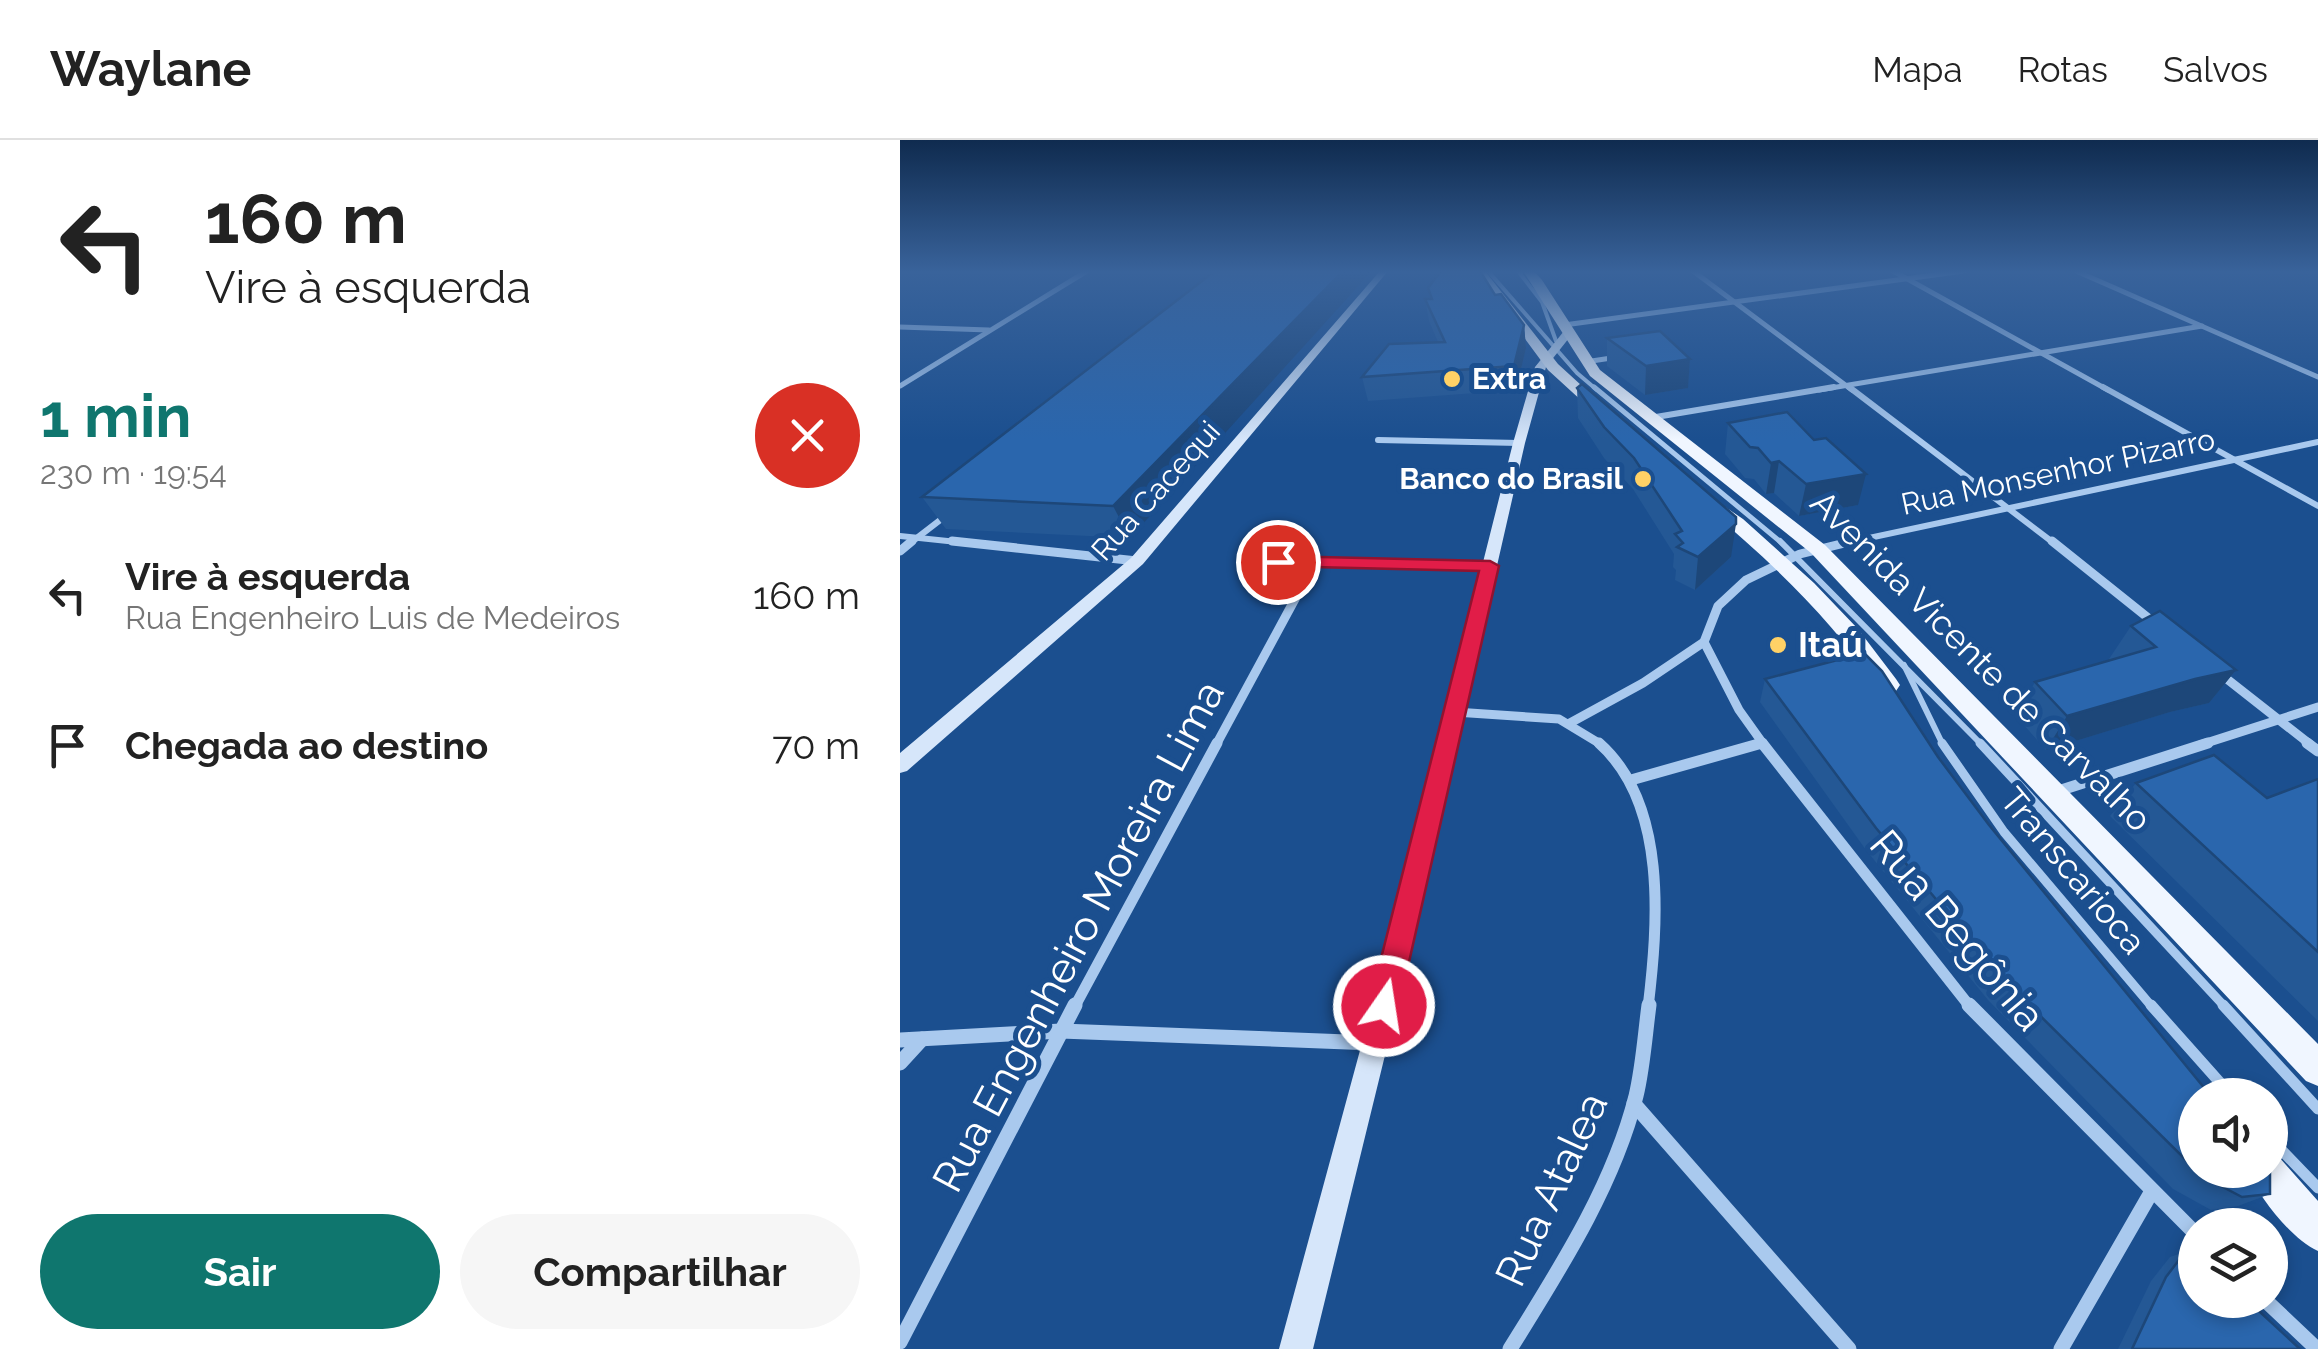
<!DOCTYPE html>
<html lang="pt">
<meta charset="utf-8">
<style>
body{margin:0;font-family:Raleway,sans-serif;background:#f6f6f6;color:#222;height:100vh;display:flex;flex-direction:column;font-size:38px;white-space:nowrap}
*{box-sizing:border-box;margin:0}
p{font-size:32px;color:#767676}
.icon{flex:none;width:55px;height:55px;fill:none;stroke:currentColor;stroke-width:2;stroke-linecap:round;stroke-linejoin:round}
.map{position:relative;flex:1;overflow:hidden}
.sheet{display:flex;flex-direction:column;background:#fff;width:900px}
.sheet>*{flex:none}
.top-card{background:#fff;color:#222;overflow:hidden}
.fabs{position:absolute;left:1278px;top:938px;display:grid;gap:20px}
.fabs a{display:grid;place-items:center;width:110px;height:110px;border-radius:50%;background:#fff;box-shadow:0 5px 15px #0003;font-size:50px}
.pin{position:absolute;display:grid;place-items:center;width:85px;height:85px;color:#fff;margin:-42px;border:5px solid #fff;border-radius:50%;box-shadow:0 2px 10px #0007}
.me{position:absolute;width:110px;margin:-55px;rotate:13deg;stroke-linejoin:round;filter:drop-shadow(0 0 8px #0008)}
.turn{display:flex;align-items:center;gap:35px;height:210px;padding:0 40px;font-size:45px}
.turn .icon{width:130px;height:130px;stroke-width:2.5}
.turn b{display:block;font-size:70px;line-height:85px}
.round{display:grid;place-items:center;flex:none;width:105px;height:105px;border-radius:52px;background:#f6f6f6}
.summary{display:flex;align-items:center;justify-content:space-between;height:170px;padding:0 40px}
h1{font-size:60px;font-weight:700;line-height:75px;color:#0f766e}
.button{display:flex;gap:20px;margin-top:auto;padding:20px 40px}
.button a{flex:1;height:115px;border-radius:60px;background:#0f766e;color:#fff;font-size:40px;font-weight:700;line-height:115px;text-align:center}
.button a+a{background:#f6f6f6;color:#222}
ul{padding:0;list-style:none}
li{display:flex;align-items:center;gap:30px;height:150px;padding:0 40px}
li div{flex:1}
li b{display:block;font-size:38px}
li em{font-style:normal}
header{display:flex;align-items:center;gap:60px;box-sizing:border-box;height:140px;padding:0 50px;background:#fff;border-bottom:2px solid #e0e0e0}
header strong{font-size:48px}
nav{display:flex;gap:55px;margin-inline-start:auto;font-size:35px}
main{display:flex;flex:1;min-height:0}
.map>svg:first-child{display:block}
</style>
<header>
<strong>Waylane</strong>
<nav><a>Mapa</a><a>Rotas</a><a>Salvos</a></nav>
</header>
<main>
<section class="sheet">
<div class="top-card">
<div class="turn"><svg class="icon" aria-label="left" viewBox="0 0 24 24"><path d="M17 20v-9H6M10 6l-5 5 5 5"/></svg><div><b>160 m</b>Vire à esquerda</div></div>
</div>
<div class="summary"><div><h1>1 min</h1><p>230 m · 19:54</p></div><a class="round" style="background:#d93025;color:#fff"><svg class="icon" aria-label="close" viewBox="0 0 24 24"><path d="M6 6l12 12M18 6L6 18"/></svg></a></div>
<ul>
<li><svg class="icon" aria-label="left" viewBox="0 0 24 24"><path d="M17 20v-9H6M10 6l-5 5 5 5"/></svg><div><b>Vire à esquerda</b><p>Rua Engenheiro Luis de Medeiros</p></div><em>160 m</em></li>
<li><svg class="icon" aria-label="arrive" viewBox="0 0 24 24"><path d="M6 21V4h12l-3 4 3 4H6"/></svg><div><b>Chegada ao destino</b></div><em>70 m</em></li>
</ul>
<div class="button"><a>Sair</a><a>Compartilhar</a></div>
</section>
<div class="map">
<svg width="1418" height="1209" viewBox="0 0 1418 1209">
<rect width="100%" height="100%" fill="#1b4f8f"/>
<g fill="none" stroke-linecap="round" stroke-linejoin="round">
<polyline stroke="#a9c9ee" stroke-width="4" stroke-dasharray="4 6" stroke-linecap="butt" points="1107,660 1145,703"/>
<g stroke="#a9c9ee" stroke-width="4">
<polyline points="588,131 677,233 697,250"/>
<polyline points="618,131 642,162 656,201"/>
</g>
<polyline stroke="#a9c9ee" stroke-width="5" points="694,247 883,404"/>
<g stroke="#a9c9ee" stroke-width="6">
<polyline points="880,401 1082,605"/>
<polyline points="1004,525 1043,605"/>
</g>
<g stroke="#a9c9ee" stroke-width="9">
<polyline points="1042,603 1104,692 1253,868"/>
<polyline points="1080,603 1326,868"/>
</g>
<g stroke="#a9c9ee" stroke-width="11">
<polyline points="1251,865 1331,955"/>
<polyline points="1323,865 1418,969"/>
<polyline points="1370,998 1418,1048"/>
</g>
<g stroke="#a9c9ee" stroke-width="5">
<polyline points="793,131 952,250"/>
<polyline points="993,131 1208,250"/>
<polyline points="1176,131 1418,237"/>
<polyline points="664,185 1064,131"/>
<polyline points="0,187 89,190"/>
<polyline points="685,222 718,217"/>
<polyline points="0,246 187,131"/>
<polyline points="919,250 1302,186"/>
</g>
<g stroke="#a9c9ee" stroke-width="6">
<polyline points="949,247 1155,404"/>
<polyline points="1203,247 1418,366"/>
<polyline points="750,278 934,247"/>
<polyline points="478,300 619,303"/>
<polyline points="0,396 76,404"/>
<polyline points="9,404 48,374"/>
<polyline points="941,404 1418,302"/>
</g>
<g stroke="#a9c9ee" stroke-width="9">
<polyline points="52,401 237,421"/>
<polyline points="1152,401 1257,485"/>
<polyline points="0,411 12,401"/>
<polyline points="378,422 590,426"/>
<polyline points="804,502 839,570 864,605"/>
<polyline points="1318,532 1411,605"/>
<polyline points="555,572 659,579 702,605"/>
<polyline points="670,583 743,543 804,502 818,466 846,440 900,414 953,401"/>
<polyline points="316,605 415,422"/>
<polyline points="854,605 862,603"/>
<polyline points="1300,605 1418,567"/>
</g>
<g stroke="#a9c9ee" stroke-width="11">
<path d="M699,603C768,664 758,784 748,868"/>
<polyline points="862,603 1071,868"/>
<polyline points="1407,603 1418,611"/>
<polyline points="731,640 862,603"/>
<polyline points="1155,652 1308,603"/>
<polyline points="174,868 317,603"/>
</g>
<g stroke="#a9c9ee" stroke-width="15">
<polyline points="1069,865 1295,1093"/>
<polyline points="0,900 161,891 473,903"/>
<polyline points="0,923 22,899"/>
<polyline points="734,964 949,1209"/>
<polyline points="1365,1160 1417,1209"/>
<polyline points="0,1202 175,865"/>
<path d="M610,1209C659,1130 713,1047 736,956C743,927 745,895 749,865"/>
<polyline points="1161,1209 1252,1051"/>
</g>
<g fill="#d6e6fa" fill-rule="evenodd">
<polygon points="480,131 488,131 243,424 7,631 0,633 0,613 231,418"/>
<polygon points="664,191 673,193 646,227 625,303 488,903 413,1209 379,1209 462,903 613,303 635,227"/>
</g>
<g fill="#f0f6ff" fill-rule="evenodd">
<polygon points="575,131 585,131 658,224 705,267 705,273 695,273 648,230"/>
<polygon points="623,131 634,131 642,140 700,230 925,405 1418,904 1418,946 1406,941 911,413 690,236"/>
<path d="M812,358L843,379L914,443L958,489L996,539L1000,545L996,551H980C932,479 871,422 806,367V359Z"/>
<path d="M1370,1013L1379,1017L1418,1061V1111C1391,1099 1359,1057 1347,1030H1370Z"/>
</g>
</g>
<g fill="#245895">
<polygon points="315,131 230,398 46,389 22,357"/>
<polygon points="528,148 595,155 624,185 626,208 616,250 468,261 462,237 538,202 529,181 525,159 530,159"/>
<polygon points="707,198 790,219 788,248 745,255 707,226"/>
<polygon points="677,248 831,417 795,450 775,440 776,430 773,427 774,414 733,349 704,318 678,278"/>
<polygon points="828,283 958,365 899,376 874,353 866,354 854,339 845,338 825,314"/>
<polygon points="1231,486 1336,530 1309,563 1270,572 1146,610 1116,576 1135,542 1210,520 1209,519"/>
<polygon points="865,539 1038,617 1370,1054 1338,1066 1311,1070 1273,1049 1088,860 966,710 860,562"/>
<polygon points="1418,639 1418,881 1210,676 1236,643 1367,658"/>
<polygon points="1285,1112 1400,1209 1218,1209 1251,1141 1270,1117"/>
</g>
<g fill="#1d4779">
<polygon points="443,131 472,131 230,398 213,366"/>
<polygon points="624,185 626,208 616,250 614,226"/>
<polygon points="790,219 788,248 745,255 746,226"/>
<polygon points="879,321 874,353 866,354 871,323"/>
<polygon points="966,334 958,365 899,376 906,344"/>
<polygon points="836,384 831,417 795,450 798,417"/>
<polygon points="1336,530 1309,563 1270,572 1146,610 1167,576 1295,539"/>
</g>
<g fill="#2a66ad" stroke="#1d4779" stroke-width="2.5">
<polygon points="315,131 443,131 213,366 22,357"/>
<polygon points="541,131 580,131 595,155 601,154 624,185 614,226 462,237 489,204 545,202 525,159 532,159 528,148"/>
<polygon points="760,191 790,219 746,226 707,198"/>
<polygon points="682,244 836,377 836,384 798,417 777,407 783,403 775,394 782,391 734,318 704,287 677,248"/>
<polygon points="887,272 914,300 926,298 966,334 906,344 879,321 871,323 858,308 850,307 828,283"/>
<polygon points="1260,471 1336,530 1295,539 1167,576 1135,542 1256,507 1231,486"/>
<polygon points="964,513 982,531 1038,617 1089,685 1310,955 1295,955 1295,1029 1105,841 976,688 865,539"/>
<polygon points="1314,615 1367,658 1418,639 1418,812 1236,643"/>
<polygon points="1370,1028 1370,1054 1342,1057 1302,1036 1296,1030 1370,1030"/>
<polygon points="1285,1112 1295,1117 1295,1160 1347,1160 1400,1209 1232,1209 1266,1137"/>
</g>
<linearGradient id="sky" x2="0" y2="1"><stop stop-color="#0f2b4f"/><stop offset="0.44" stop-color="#39639b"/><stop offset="1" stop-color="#39639b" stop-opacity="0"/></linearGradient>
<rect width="1418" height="300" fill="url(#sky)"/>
<polygon fill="#e11d48" stroke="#92132f" stroke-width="2.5" points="378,416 590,421 599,426 499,866 494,876 484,881 474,876 469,866 579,431 372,426 372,418"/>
<g fill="#ffd166" stroke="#1b4f8f" stroke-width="4">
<circle cx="552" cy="239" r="10"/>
<circle cx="743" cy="339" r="10"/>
<circle cx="878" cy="505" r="10"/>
</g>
<g text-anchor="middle" stroke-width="10" stroke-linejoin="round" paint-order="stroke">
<g font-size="30" font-weight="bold" fill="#fff" stroke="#1b4f8f" text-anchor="start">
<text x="572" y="249">Extra</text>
<text x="723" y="349" text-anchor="end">Banco do Brasil</text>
</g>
<g font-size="30" fill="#fff" stroke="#1b4f8f">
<text transform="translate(1158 332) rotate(-12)" y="10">Rua Monsenhor Pizarro</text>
<text transform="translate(256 351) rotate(-48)" y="10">Rua Cacequi</text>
</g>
<g font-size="35" font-weight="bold" fill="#fff" stroke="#1b4f8f" text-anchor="start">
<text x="898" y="517">Itaú</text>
</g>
<g font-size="35" fill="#fff" stroke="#1b4f8f">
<text transform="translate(1081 521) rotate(45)" y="12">Avenida Vicente de Carvalho</text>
<text transform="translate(1173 731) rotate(50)" y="12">Transcarioca</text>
</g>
<g font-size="42" fill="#fff" stroke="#1b4f8f">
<text transform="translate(1058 790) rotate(50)" y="15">Rua Begônia</text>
<text transform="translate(178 796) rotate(-62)" y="15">Rua Engenheiro Moreira Lima</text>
<text transform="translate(651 1049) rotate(-65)" y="15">Rua Atalea</text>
</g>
</g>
</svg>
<div class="fabs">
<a><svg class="icon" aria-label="sound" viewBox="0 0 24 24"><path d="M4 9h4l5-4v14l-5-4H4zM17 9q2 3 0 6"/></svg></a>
<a><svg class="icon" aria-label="layers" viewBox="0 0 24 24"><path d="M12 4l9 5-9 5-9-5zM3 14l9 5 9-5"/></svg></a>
</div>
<div class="pin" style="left:378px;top:422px;background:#d93025"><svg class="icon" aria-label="arrive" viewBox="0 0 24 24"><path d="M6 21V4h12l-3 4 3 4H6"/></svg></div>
<svg class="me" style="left:484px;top:866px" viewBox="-20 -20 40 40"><circle r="17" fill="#e11d48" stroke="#fff" stroke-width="3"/><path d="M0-11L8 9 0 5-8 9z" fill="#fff"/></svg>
</div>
</main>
